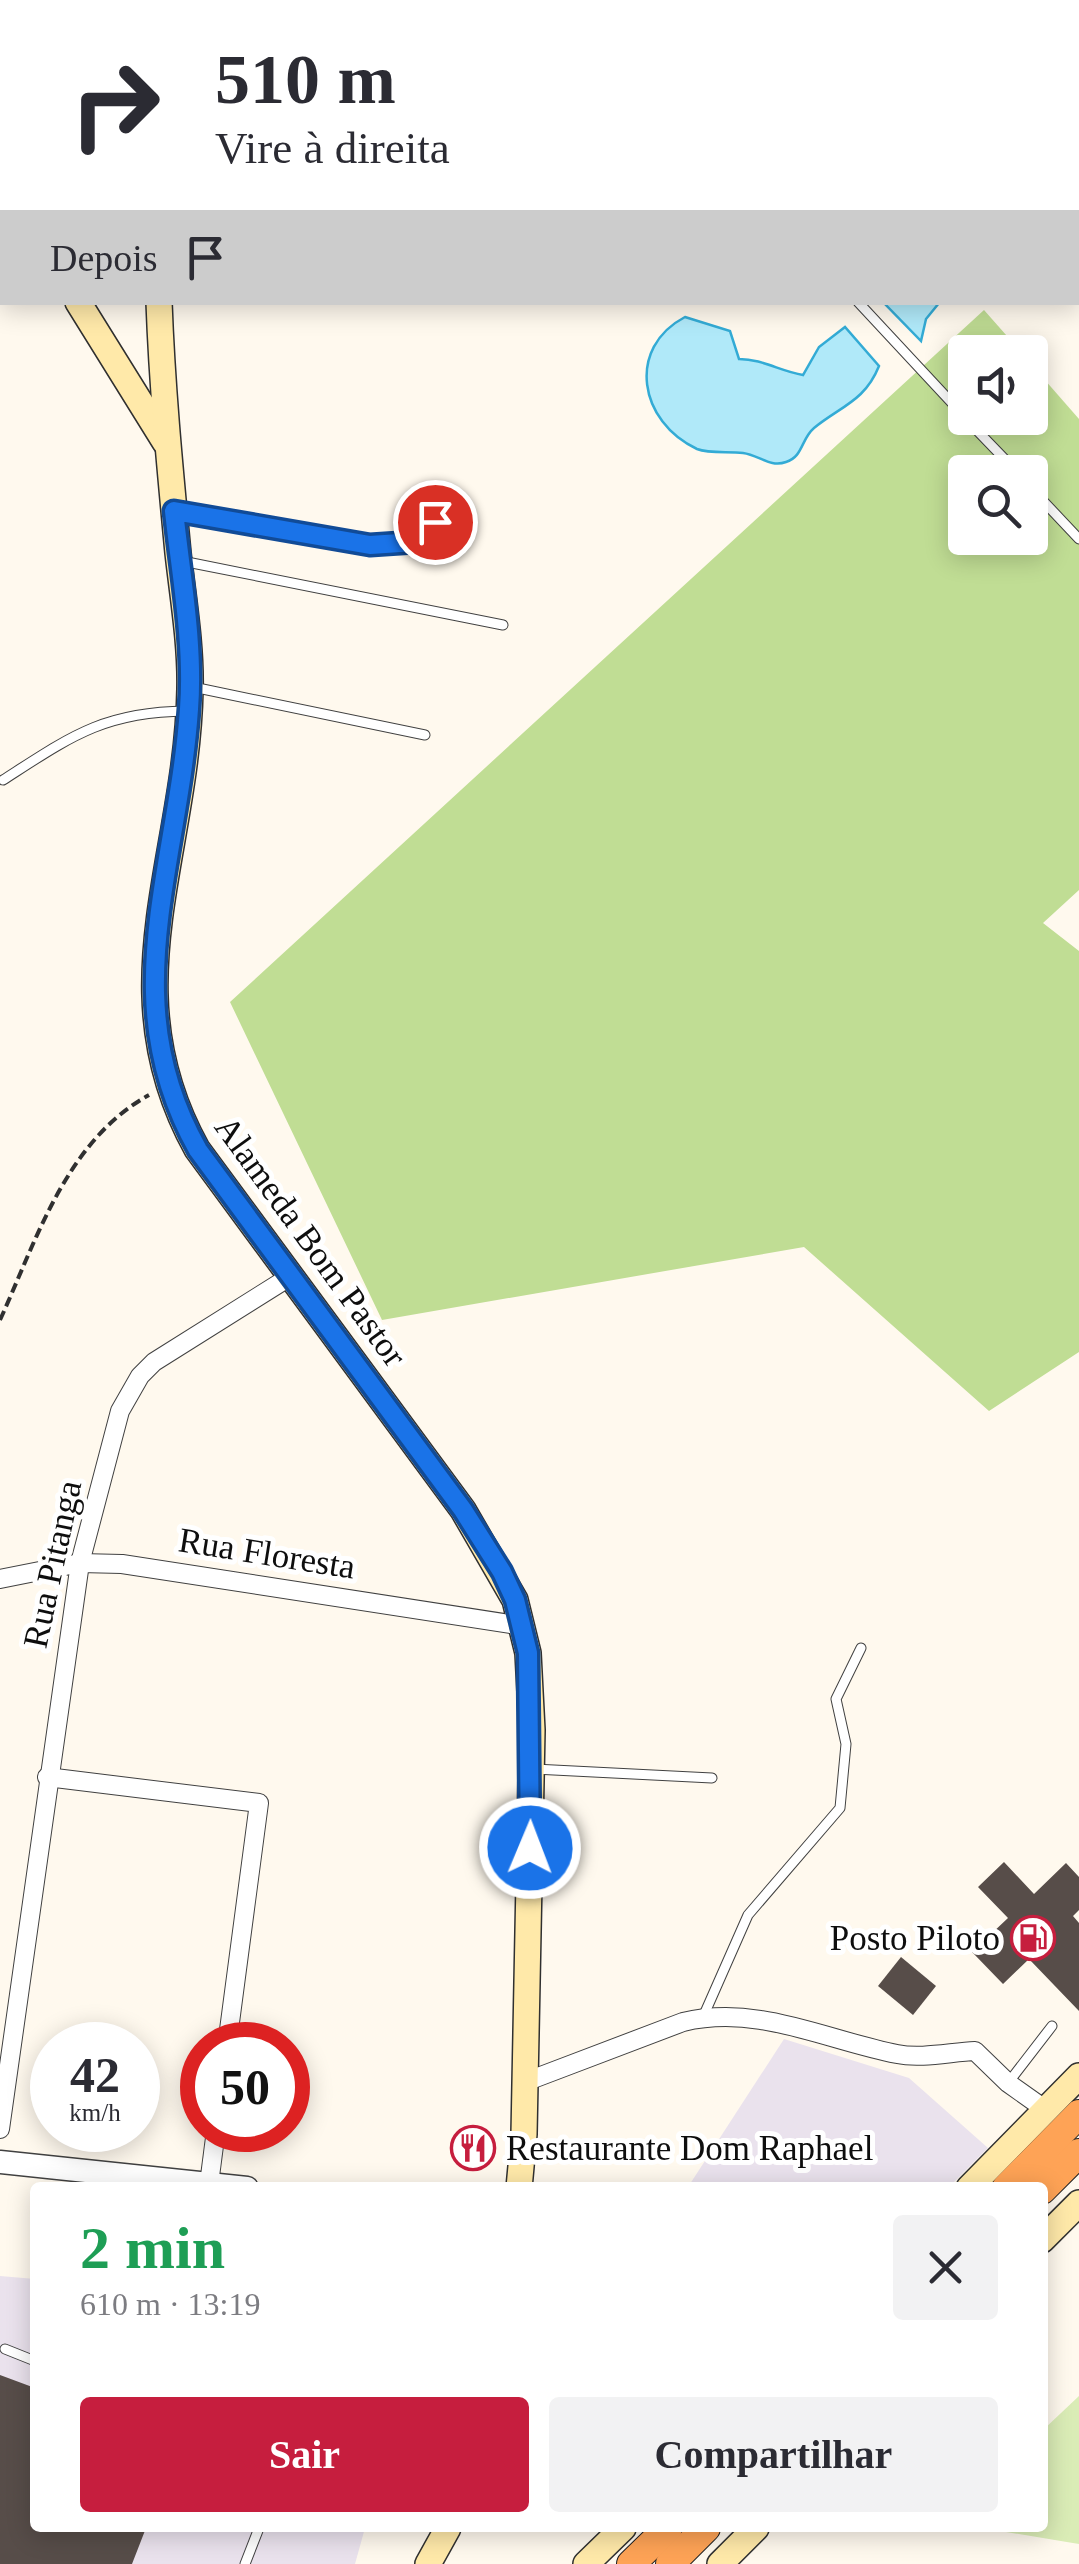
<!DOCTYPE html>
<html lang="pt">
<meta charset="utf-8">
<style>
body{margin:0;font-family:"Times New Roman",serif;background:#f2f2f3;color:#2b2b33;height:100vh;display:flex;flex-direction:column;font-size:38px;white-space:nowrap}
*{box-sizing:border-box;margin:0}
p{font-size:32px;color:#7c7c81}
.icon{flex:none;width:55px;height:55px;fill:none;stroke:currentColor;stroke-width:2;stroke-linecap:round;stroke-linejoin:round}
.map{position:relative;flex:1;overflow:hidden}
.panel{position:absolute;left:30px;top:2182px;width:1018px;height:350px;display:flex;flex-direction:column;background:#fff;border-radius:10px;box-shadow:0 5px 25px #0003}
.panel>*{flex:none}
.hud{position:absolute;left:0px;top:0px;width:1080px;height:305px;box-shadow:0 5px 25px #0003;background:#fff;color:#2b2b33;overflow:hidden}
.tools{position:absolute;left:948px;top:335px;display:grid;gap:20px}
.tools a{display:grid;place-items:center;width:100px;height:100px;border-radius:10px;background:#fff;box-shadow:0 5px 25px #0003;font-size:50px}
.speed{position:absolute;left:30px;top:2022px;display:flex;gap:20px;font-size:50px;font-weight:700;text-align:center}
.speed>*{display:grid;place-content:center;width:130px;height:130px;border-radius:50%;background:#fff;box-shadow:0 5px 25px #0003;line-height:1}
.speed small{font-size:25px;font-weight:400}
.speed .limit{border:15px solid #d22;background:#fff;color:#111}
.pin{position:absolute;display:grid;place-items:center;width:85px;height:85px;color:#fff;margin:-42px;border:5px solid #fff;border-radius:50%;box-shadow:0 2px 10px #0007}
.me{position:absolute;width:110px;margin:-55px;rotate:1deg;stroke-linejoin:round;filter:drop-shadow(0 0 8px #0008)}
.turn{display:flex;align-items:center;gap:35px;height:210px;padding:0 50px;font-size:45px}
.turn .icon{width:130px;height:130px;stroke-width:2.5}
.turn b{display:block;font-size:70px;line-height:85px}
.then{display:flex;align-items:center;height:95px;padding:0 50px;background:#0003;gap:20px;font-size:38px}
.round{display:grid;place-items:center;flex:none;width:105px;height:105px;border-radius:10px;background:#f2f2f3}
.headline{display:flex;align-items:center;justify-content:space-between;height:170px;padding:0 50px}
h1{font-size:60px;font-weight:800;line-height:75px;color:#1e9e55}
.action{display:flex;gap:20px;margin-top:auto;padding:20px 50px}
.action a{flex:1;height:115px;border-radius:10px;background:#c61e3e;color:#fff;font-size:40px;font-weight:800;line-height:115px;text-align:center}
.action a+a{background:#f2f2f3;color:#2b2b33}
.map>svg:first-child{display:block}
</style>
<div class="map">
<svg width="1079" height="2564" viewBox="0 0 1079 2564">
<rect width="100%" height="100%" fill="#fff9ee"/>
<g fill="#eae2ed">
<polygon points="784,2039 909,2078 988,2148 949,2187 688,2187"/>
<polygon points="0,2276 35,2279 35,2528 365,2528 355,2564 0,2564"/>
</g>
<polygon fill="#daecb6" points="1079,2396 1079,2544 982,2528 1042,2528 1043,2430"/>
<path fill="#c0dd94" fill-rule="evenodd" d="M984,310L1021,352H965V418H1030V363L1079,419V890L1043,923L1079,951V1352L989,1411L804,1247L382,1320L230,1002ZM965,472H1030V538H965Z"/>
<g fill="#b0e9f9" stroke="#33abd5" stroke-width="2.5">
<polygon points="884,303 939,303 926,319 921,341"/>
<path d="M685,317L730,331L739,359C762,359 780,371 803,375L819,347L845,327L879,366C865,401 841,406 814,428C801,439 803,457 786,462C770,468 759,455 743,453C729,451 710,454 697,449C639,422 626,348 685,317Z"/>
</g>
<g fill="#574d49">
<polygon points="1004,1862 1034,1894 1066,1863 1079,1877 1079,1910 1073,1916 1079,1923 1079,2011 1029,1959 1003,1984 972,1952 1008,1918 978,1887"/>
<polygon points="901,1957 936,1986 913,2015 878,1986"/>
<polygon points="0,2375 35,2388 35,2528 146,2528 132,2564 0,2564"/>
</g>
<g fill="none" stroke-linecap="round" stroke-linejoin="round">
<defs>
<g id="service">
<polyline points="0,221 2,219"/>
<polyline points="858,302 965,417"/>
<polyline points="965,418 1017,472"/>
<polyline points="1030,487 1079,539"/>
<polyline points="177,511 370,545 415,542 435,522"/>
<polyline points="182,561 503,625"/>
<polyline points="193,687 425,735"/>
<path d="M3,780C70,737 103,712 186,711"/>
<polyline points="534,1769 712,1778"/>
<polyline points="703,2017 748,1915 840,1808 846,1744 836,1699 861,1648"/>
<polyline points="1008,2083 1052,2026"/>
<polyline points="5,2349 35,2361"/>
<polyline points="245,2564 259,2528"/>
</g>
<g id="minor">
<polyline points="1041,0 1047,2"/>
<polyline points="1078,15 1079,16"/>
<polyline points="0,1579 80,1563 122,1564 523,1626"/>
<polyline points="47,1777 259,1803 227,2045"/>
<path d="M525,2082L683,2022C758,2004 825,2040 897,2054C921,2059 951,2052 975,2051L1008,2083L1046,2110"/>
<polyline points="0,2129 80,1563 120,1411 140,1376 154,1362 291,1276"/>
<polyline points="209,2184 216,2130"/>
</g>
<polyline id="tertiary" points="0,2162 247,2188"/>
<g id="secondary">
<polyline points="172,2 173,0"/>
<polyline points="0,180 2,184"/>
<polyline points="78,302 165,442"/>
<path d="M159,302C162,386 170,469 178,553C183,598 191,644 190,689C187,857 108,989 197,1149L463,1510L515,1600L528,1653L532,1730L524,2134L519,2188"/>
<polyline points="969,2188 1079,2076"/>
<polyline points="1042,2240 1079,2203"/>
<polyline points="428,2564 448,2528"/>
<polyline points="586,2564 623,2528"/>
<polyline points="720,2564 756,2528"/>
</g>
<g id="trunk">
<polyline points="1006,2188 1079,2114"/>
<polyline points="1042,2190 1079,2153"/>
<polyline points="631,2564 668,2528"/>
<polyline points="670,2564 706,2528"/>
</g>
</defs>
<use href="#service" stroke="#414141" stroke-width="11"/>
<use href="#minor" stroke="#414141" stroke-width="20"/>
<use href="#tertiary" stroke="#414141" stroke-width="25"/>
<use href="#secondary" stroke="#303030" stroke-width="28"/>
<use href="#trunk" stroke="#1f1f1f" stroke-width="30"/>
<path stroke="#303030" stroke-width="4" stroke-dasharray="10 5" stroke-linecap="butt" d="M0,1320C37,1239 66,1141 149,1095"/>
<use href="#service" stroke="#fff" stroke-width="9"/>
<use href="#minor" stroke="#fff" stroke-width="18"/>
<use href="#tertiary" stroke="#fff" stroke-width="22"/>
<use href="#secondary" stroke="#ffe9a9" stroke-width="25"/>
<use href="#trunk" stroke="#fea356" stroke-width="28"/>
</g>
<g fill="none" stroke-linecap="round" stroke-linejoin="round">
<defs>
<path id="route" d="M435,522L415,542L370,545L174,511C181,576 194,644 189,709C178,868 113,1000 198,1150L463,1510L502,1572L515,1600L528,1653L530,1848"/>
</defs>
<use href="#route" stroke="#114b97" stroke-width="25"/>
<use href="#route" stroke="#1a73e8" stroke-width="18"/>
</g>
<defs>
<symbol id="fuel-ring" viewBox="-11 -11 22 22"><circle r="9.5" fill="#fff" stroke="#c61e3e" stroke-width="1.5"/><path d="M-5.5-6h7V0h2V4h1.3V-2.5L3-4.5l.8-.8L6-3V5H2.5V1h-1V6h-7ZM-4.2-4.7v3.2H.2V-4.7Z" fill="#c61e3e"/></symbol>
<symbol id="restaurant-ring" viewBox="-11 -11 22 22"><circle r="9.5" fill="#fff" stroke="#c61e3e" stroke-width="1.5"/><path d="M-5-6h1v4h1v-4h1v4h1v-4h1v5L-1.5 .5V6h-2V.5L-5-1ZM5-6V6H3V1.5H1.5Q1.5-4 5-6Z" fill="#c61e3e"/></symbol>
</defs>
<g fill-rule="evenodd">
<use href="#fuel-ring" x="1008" y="1913" width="50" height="50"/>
<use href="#restaurant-ring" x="448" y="2123" width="50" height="50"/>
</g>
<g text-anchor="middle" stroke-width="10" stroke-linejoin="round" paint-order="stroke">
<g font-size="35" fill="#0e0e0e" stroke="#fff">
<text transform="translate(311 1241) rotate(54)" y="12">Alameda Bom Pastor</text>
<text transform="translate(267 1553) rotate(9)" y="12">Rua Floresta</text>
<text transform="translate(52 1564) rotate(-78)" y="12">Rua Pitanga</text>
</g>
<g font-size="35" fill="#0e0e0e" stroke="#fff" text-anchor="end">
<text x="1000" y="1950">Posto Piloto</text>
<text x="506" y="2160" text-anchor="start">Restaurante Dom Raphael</text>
</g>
</g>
</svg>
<div class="tools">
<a><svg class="icon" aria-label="sound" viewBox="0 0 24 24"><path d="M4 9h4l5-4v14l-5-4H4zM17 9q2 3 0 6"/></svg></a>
<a><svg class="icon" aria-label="search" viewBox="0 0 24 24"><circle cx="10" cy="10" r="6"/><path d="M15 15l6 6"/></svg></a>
</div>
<div class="speed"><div>42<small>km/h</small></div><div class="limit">50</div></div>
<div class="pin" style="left:435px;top:522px;background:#d93025"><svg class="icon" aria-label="arrive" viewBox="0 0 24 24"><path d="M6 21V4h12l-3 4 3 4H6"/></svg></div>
<svg class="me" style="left:530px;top:1848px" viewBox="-20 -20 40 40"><circle r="17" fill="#1a73e8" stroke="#fff" stroke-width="3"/><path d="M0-11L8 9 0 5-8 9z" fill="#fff"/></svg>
<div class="hud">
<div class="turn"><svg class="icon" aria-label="right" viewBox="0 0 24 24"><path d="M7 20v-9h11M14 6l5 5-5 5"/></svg><div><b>510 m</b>Vire à direita</div></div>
<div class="then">Depois<svg class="icon" aria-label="arrive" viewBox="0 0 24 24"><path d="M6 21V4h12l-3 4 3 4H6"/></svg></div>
</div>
<section class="panel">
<div class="headline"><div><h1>2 min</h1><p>610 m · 13:19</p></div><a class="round"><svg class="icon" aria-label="close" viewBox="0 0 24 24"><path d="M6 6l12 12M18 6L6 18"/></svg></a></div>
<div class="action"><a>Sair</a><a>Compartilhar</a></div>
</section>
</div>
